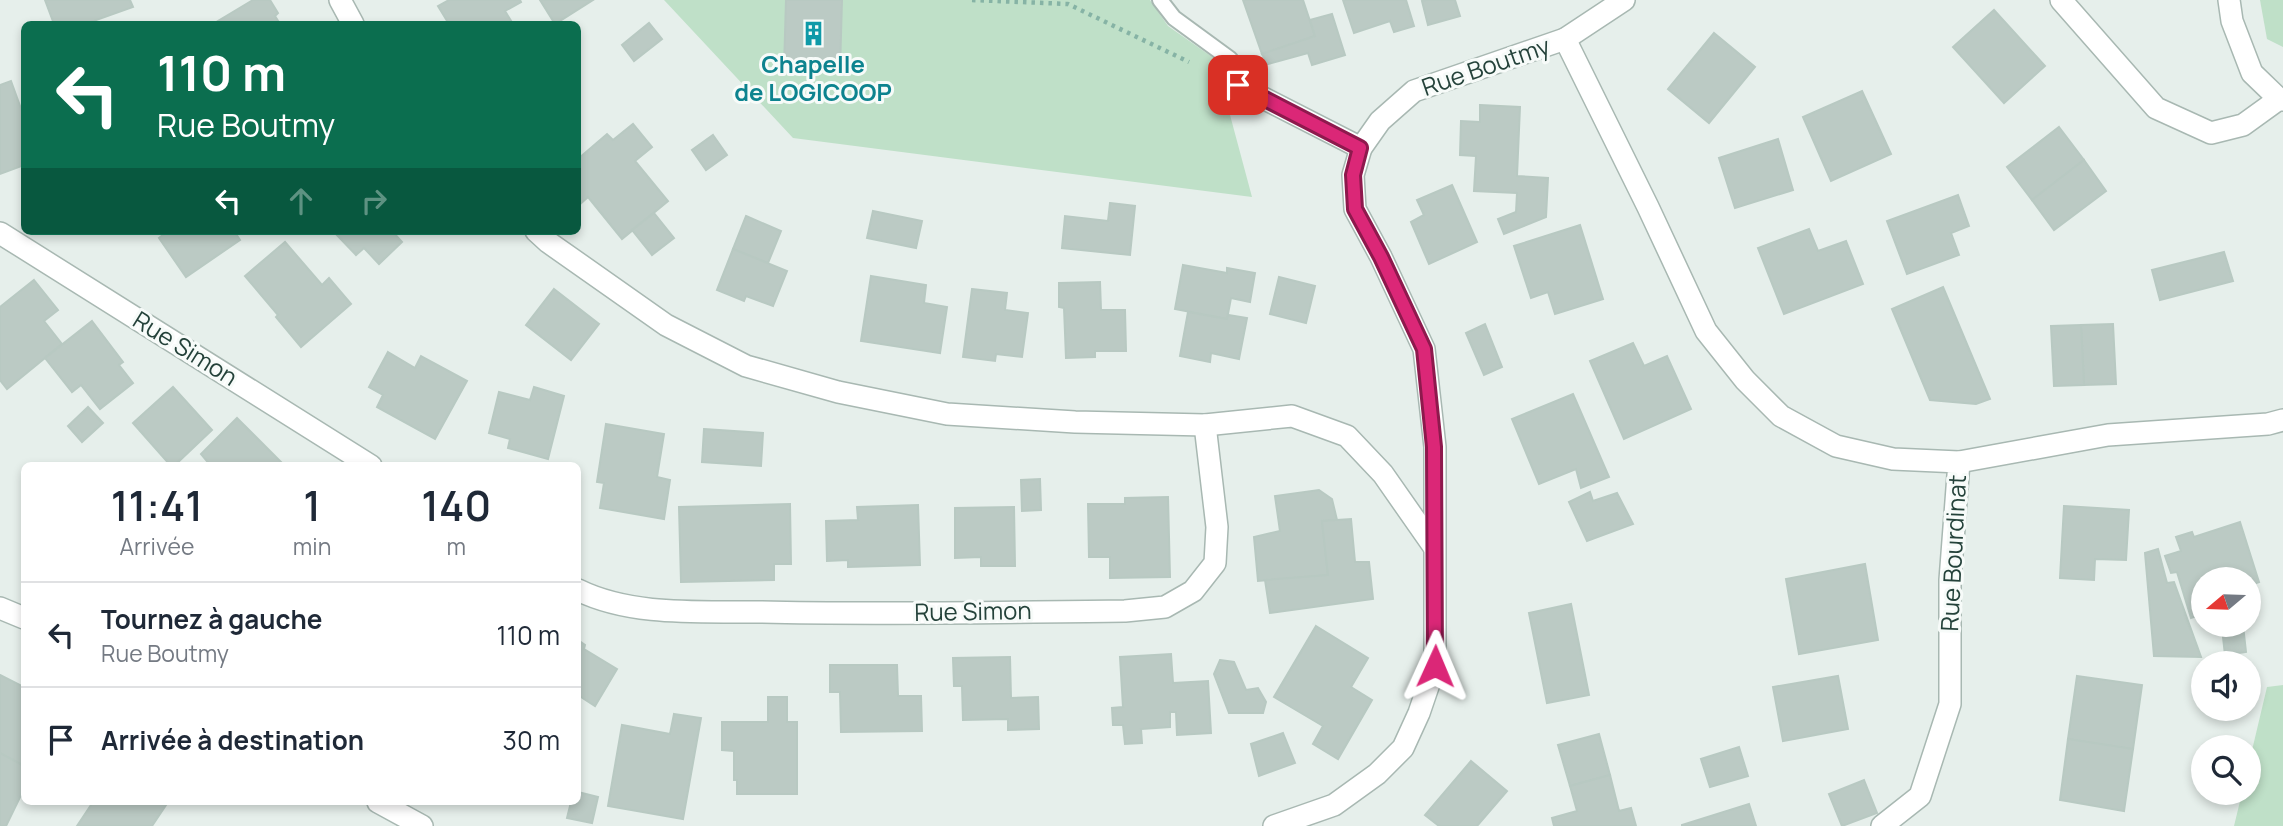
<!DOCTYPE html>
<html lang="fr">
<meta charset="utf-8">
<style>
body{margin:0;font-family:Manrope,sans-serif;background:#f2f2f3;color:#1f2937;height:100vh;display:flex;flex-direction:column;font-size:26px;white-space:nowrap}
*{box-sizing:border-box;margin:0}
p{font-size:23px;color:#747a83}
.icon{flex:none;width:38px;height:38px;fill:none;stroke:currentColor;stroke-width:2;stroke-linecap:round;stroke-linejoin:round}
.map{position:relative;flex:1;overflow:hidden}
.panel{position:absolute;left:21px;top:462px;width:560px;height:343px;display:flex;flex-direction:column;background:#fff;border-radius:10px;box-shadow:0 4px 10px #0003}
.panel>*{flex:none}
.hud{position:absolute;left:21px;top:21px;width:560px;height:214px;border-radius:10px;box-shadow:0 4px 10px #0003;background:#0b6e4f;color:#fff;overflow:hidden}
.needle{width:46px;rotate:251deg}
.tools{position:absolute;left:2191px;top:567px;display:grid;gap:14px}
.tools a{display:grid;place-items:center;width:70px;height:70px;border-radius:50%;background:#fff;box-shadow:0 4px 10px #0003;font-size:35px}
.pin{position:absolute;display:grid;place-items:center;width:60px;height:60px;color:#fff;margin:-30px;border-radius:14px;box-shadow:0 4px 10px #0006}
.me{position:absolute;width:77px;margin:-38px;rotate:1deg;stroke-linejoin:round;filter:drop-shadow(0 0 5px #0008)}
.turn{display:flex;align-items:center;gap:24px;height:147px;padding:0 21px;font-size:32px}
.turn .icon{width:91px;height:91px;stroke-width:2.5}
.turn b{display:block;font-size:49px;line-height:60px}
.lanes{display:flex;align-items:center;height:66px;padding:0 21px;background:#0003;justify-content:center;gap:35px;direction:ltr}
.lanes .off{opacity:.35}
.eta{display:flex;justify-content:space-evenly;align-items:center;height:119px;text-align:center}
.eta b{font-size:42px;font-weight:600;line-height:49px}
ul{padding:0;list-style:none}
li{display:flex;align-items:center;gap:21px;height:105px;padding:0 21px;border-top:2px solid #e0e1e3}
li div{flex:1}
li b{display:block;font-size:26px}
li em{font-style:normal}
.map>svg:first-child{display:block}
</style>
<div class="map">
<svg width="2283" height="826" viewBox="0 0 2283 826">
<rect width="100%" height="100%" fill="#e6efeb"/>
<g fill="#bfe0c8">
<polygon points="664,0 1150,0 1168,26 1215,59 1252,197 793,138"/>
<polygon points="2260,0 2283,0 2283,47 2267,39"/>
<polygon points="2283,685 2283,826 2234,826 2242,793 2249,793 2249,763 2267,687"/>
</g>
<g fill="#bbcac4" stroke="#b8c9c2" stroke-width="2">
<polygon points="45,0 130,0 133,7 85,24 54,24"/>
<polygon points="253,0 270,0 278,13 275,16 280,24 213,24"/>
<polygon points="449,0 520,0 521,2 505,11 513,24 449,24 438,6"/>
<polygon points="540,0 593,0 555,24"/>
<polygon points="786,0 842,0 840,70 784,68"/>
<polygon points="1243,0 1303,0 1315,36 1262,54"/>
<polygon points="1343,0 1406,0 1414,26 1394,32 1390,21 1354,33"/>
<polygon points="1426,0 1455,0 1460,16 1428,25 1422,1"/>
<polygon points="1994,10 2045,66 2004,103 1953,47"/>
<polygon points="1332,14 1345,55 1312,65 1308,53 1268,64 1262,54 1315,36 1310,20"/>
<polygon points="649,23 662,39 634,61 622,45"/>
<polygon points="1714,33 1755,67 1709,123 1668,89"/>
<polygon points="11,81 24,117 24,165 0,174 0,85"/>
<polygon points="1862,91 1891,154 1831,181 1803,117"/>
<polygon points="1480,105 1520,107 1517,176 1548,178 1546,217 1504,234 1498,219 1516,212 1517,193 1474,191 1476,156 1460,155 1461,121 1480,122"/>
<polygon points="633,124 652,147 635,161 668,201 622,239 588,197 578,206 578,159 607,134 613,140"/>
<polygon points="2059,127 2084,160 2032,200 2007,167"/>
<polygon points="713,135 727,155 706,170 692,150"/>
<polygon points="1778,139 1793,190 1735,208 1719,158"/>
<polygon points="2084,160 2106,191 2054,230 2032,200"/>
<polygon points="1452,185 1477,242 1429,264 1411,222 1424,215 1417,200"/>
<polygon points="1958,195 1969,226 1951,233 1959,255 1907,274 1887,221"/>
<polygon points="1110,203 1135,206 1130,255 1062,248 1065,216 1108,221"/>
<polygon points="873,211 922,221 916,248 867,238"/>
<polygon points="654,213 674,238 652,255 632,230"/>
<polygon points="746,216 781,231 768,263 733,249"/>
<polygon points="1580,225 1603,299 1555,314 1548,292 1531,298 1514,246"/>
<polygon points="1809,229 1818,251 1846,241 1863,284 1784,314 1758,248"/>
<polygon points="168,231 234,231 240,240 186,277 159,238"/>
<polygon points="333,231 392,231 402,242 379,264 364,248 356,255"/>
<polygon points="285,242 322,285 329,278 351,304 301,347 276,317 278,315 245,276"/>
<polygon points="733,249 787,271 773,306 746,296 744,301 717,290"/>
<polygon points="2224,252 2233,281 2160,300 2152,270"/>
<polygon points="1183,265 1227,273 1227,268 1255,273 1250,302 1231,298 1227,319 1175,309"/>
<polygon points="871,276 926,285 924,303 947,307 940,353 861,341"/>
<polygon points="1279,277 1315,286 1306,323 1270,314"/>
<polygon points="34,280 58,310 44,321 62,344 7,389 0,380 0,307"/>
<polygon points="1100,282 1101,310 1125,310 1126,351 1095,351 1095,357 1066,358 1064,308 1059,307 1059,283"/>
<polygon points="1943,287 1990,399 1976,404 1930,400 1892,309"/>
<polygon points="554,289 599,324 571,360 526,325"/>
<polygon points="972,289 1007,293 1005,310 1028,313 1022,357 996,354 995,361 963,357"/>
<polygon points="1188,312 1227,319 1228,315 1247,318 1239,359 1211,353 1210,362 1180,356"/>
<polygon points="92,321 123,362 119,365 133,383 100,409 81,385 72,392 45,358"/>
<polygon points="1485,324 1502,367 1484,375 1466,333"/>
<polygon points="2113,324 2116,384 2084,385 2081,325"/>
<polygon points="2081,325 2084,385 2054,386 2051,326"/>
<polygon points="1633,343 1644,366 1667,356 1691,409 1624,439 1590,361"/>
<polygon points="388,352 415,368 421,356 467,381 435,439 377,407 383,395 369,387"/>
<polygon points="173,387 212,430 174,466 171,466 133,423"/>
<polygon points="534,387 564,396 548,459 508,448 510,439 489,433 499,392 530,400"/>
<polygon points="1573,394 1609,477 1581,488 1576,469 1539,484 1512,419"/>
<polygon points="88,407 103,423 82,442 68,426"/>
<polygon points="237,418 285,466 211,466 201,454"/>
<polygon points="606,424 664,434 657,477 670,480 664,519 600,508 604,483 597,482"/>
<polygon points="704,429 763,433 761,466 702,462"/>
<polygon points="1040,479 1041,510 1022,511 1021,480"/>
<polygon points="1319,490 1332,499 1337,520 1322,521 1328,575 1258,581 1254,537 1280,531 1275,496"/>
<polygon points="1590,492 1593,501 1617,493 1633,524 1587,541 1569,502"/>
<polygon points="1168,497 1170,577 1110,578 1110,557 1089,557 1088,504 1125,504 1125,498"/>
<polygon points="790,504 791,564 774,564 774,580 681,582 679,507"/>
<polygon points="918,505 920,565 848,567 848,560 827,561 826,521 858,520 857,507"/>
<polygon points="2064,506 2129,510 2126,560 2095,559 2094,580 2060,578"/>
<polygon points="1014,507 1015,566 981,566 981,557 955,558 955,508"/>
<polygon points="1351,519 1355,562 1369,562 1373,599 1270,613 1265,580 1328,575 1322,521"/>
<polygon points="2240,522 2259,582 2253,584 2256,592 2249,594 2249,579 2203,579 2203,614 2191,618 2177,572 2171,573 2165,556 2181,551 2176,537 2192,532 2194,537"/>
<polygon points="2158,549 2167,583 2174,582 2201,657 2154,656 2145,553"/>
<polygon points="1865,564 1878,640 1799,654 1786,579"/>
<polygon points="1571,604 1589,695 1547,703 1529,613"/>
<polygon points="2243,625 2246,652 2225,655 2222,628"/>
<polygon points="1316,626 1368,658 1351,687 1372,700 1338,759 1313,744 1323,726 1274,697"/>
<polygon points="578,640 585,645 584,649 617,669 595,706 578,695"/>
<polygon points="1171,654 1173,683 1208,681 1211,733 1177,735 1176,712 1170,712 1170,727 1141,729 1142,743 1125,744 1123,725 1113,725 1112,708 1123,707 1120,657"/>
<polygon points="1010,657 1011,698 1038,697 1039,729 1008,730 1008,719 963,720 962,686 954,686 953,658"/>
<polygon points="1220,660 1234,662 1246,690 1258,688 1266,702 1263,713 1229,713 1214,674"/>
<polygon points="830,665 897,665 898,696 921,696 922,731 841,732 840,692 830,692"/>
<polygon points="0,675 24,687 24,766 0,753"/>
<polygon points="1838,676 1848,729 1783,741 1773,687"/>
<polygon points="2077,676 2142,685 2133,749 2068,739"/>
<polygon points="768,697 787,697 787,722 797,722 797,794 737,794 737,780 734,780 734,751 722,750 722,722 768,722"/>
<polygon points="674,714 701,718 683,819 608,806 622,725 670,734"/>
<polygon points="1283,733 1295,763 1259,776 1251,744"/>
<polygon points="1599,734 1610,775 1570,786 1558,745"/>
<polygon points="2068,739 2133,749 2124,811 2060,800"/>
<polygon points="1739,747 1748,776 1710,787 1701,759"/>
<polygon points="0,753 24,766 24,789 6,826 0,826"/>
<polygon points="1471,761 1507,791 1477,826 1439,826 1425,815"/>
<polygon points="1610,775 1619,811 1631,808 1636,826 1554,826 1552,818 1577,811 1570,786"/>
<polygon points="1864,780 1877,813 1842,826 1829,794"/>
<polygon points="578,792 598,797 592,823 567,818 571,802 578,802"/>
<polygon points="93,802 161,802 166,805 152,826 77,826"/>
<polygon points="1749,804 1756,826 1682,826 1682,825"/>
</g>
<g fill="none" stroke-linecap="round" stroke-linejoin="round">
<defs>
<polyline id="service" points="1160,0 1174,18 1230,59 1238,85"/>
<g id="minor">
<polyline points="340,0 353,24"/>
<polyline points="2061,0 2156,108 2211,133 2243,125 2279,99"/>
<polyline points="1565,39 1648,207 1706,331 1745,380 1781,416 1836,446 1893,459 1959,462 1950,580 1950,704 1920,796 1882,826"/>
<polyline points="1222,77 1361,148"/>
<polyline points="536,231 548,242 666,325 746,366 838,392 947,414 1075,422 1205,425 1292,416 1347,436 1383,474 1434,547"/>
<polyline points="0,233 371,466"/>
<polyline points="1959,462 2108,435 2268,424 2283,420"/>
<path d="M578,590C633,617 702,611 762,612C883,615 1004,612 1125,611L1165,607L1193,591L1215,563L1217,527L1205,425"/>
<polyline points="0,608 24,618"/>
<polyline points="378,802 422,826"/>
<polyline points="1274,826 1334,805 1377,774 1403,748 1419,713 1435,666 1435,447 1424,349 1381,257 1355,209 1353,175 1361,148 1380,121 1414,91 1565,39 1624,0"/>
</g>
<polyline id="tertiary" points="2229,0 2232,21 2252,73 2279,99 2283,100"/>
</defs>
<use href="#service" stroke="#a8b8b2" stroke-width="18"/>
<use href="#minor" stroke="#a8b8b2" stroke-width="24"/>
<use href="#tertiary" stroke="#a8b8b2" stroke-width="24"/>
<polyline stroke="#86b3a5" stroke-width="4.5" stroke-dasharray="3.5 5" stroke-linecap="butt" points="972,0 1068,4 1189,62"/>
<use href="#service" stroke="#fff" stroke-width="14"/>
<use href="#minor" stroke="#fff" stroke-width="21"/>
<use href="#tertiary" stroke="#fff" stroke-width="21"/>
</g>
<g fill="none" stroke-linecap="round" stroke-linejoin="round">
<defs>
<polyline id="route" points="1238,85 1360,148 1353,175 1355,209 1381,257 1424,349 1434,447 1435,666"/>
</defs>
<use href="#route" stroke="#8e194d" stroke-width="18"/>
<use href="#route" stroke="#db2777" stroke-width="12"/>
</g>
<defs>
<symbol id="building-bare" viewBox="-9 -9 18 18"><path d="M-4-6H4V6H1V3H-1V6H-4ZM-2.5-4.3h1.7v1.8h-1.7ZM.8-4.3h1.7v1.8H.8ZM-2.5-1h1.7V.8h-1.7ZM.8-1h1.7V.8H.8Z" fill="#0f9aa8" stroke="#f7fbf9" stroke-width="2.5" paint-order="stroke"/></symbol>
</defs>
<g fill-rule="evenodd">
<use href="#building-bare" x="796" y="16" width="35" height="35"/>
</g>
<g text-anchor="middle" stroke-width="6" stroke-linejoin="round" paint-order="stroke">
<g font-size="24" font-weight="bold" fill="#0d838f" stroke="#f7fbf9">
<text x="813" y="73">Chapelle<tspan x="813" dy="28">de LOGICOOP</tspan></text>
</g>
<g font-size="24" fill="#24423a" stroke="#f7fbf9">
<text transform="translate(1486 67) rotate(-19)" y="8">Rue Boutmy</text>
<text transform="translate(185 349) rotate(32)" y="8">Rue Simon</text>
<text transform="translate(1954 553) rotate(-87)" y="8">Rue Bourdinat</text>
<text transform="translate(973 612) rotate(-1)" y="8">Rue Simon</text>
</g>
</g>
</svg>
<div class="tools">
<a><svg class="needle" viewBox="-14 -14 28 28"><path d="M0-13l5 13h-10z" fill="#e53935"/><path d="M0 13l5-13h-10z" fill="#747a83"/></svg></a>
<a><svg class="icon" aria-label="sound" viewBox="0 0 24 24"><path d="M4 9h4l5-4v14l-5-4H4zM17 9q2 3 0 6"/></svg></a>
<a><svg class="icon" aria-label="search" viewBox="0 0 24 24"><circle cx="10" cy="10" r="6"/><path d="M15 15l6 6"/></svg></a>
</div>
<div class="pin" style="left:1238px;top:85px;background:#d93025"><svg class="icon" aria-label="arrive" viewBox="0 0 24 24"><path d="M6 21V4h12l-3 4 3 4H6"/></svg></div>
<svg class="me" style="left:1435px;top:666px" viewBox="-20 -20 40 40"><path d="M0-17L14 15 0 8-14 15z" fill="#db2777" stroke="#fff" stroke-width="4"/></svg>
<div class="hud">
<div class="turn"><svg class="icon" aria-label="left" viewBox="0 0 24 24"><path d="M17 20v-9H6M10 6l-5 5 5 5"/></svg><div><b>110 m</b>Rue Boutmy</div></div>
<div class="lanes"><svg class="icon" aria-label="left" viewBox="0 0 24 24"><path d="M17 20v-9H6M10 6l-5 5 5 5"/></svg><svg class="icon off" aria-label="ahead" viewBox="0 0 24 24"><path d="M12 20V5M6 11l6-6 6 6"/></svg><svg class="icon off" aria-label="right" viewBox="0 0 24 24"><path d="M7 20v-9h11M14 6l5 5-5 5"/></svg></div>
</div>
<section class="panel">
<div class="eta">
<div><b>11:41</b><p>Arrivée</p></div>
<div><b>1</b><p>min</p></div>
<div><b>140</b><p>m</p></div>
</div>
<ul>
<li><svg class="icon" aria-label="left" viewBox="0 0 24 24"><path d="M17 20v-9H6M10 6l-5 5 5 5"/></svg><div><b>Tournez à gauche</b><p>Rue Boutmy</p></div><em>110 m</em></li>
<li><svg class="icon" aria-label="arrive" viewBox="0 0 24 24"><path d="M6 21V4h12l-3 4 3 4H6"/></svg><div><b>Arrivée à destination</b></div><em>30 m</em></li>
</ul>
</section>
</div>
